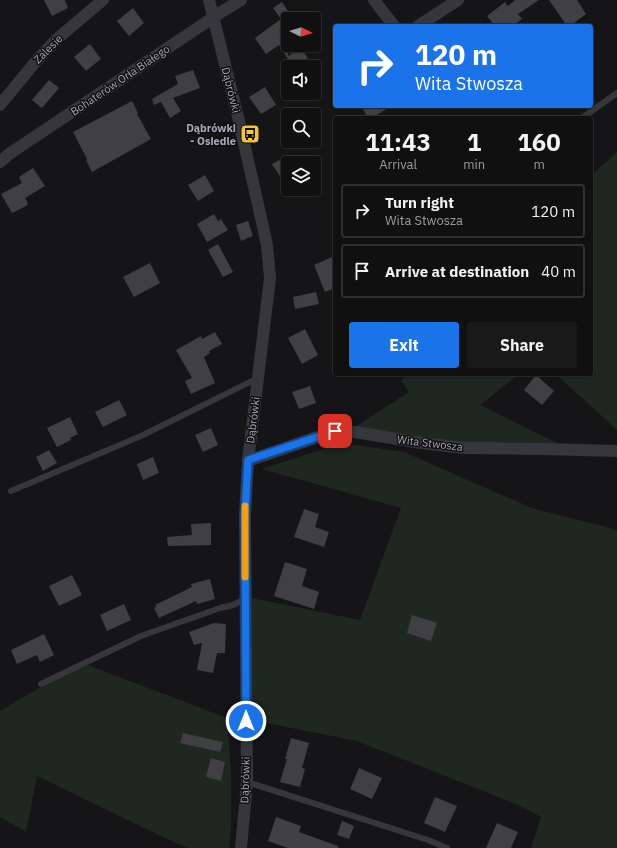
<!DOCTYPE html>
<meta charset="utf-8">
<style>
body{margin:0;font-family:"IBM Plex Sans",sans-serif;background:#19191a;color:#f1f3f6;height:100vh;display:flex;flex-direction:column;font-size:15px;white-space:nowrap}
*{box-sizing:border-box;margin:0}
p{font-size:13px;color:#9c9d9f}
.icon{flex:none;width:22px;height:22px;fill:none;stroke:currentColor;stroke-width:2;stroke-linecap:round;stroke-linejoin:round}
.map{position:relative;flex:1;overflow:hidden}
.side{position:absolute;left:333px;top:116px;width:260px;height:260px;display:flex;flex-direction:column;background:#101011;border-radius:4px;box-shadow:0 1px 3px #0004,0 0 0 1px #303031}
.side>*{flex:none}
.guide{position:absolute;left:333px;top:24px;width:260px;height:84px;border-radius:4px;box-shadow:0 1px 3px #0004,0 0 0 1px #303031;background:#1a73e8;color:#fff;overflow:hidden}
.needle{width:26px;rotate:95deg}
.controls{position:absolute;left:281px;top:12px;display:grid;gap:8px}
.controls a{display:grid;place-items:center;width:40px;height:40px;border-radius:4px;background:#101011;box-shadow:0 1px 3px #0004,0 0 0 1px #303031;font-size:20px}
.pin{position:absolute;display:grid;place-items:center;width:34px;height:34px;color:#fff;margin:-17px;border-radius:8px;box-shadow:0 2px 6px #0006}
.me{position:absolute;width:44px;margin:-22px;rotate:0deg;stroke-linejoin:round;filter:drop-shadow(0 0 3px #0008)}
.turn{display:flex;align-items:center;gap:14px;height:84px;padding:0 16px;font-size:18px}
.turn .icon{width:52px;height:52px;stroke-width:2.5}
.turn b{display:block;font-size:28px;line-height:34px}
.eta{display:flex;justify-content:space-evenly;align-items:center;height:68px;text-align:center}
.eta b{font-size:24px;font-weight:700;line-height:28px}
.action{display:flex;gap:8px;margin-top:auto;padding:8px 16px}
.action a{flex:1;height:46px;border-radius:4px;background:#1a73e8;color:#fff;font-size:16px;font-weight:700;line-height:46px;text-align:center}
.action a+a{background:#19191a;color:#f1f3f6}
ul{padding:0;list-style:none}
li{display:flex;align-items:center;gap:12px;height:54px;margin:0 8px 6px;padding:0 8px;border:2px solid #303031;border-radius:4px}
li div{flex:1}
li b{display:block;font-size:15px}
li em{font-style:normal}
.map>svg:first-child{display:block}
</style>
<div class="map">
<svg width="617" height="848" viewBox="0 0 617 848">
<rect width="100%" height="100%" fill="#151517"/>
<g fill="#1f2721">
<polygon points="617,152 617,430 556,374 591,374 591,176"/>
<polygon points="410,374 519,374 480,405 559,444 485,445 412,437 355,427 409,392 401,380"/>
<polygon points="342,443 404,452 532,508 617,530 617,848 531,848 541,817 518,805 357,741 252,720 252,598 360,620 401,508 262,469"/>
<polygon points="88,665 227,718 231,771 231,829 229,848 188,848 167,839 37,776 26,832 0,817 0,711 39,688"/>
</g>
<g fill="#403f44">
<polygon points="44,0 65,0 68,8 52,16"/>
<polygon points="515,0 539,0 518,14 522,19 513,26 495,26 487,16 505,2 508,6"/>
<polygon points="549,0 577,0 586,14 570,26 567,26"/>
<polygon points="282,2 293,19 288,19 288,56 301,48 313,67 293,67 279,45 266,54 255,38 281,19 273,8"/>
<polygon points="133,8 144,23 129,36 117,21"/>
<polygon points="90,44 101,59 86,71 74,57"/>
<polygon points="193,70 200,88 173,98 181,111 170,118 161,102 154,105 152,99 178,84 175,76"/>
<polygon points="49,80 59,88 42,108 32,100"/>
<polygon points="265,87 276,105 261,114 249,97"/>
<polygon points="132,101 138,113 137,114 151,139 92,172 86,160 87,159 73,132"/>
<polygon points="361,106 391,106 372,118 368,118"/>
<polygon points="288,155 288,189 272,164"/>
<polygon points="33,168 45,186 25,198 28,203 27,203 28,205 12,213 1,194 22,183 19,177"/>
<polygon points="205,175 214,191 198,201 188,185"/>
<polygon points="214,214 218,221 221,219 228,230 207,242 197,224"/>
<polygon points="248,221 253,236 241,241 236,225"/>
<polygon points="218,244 233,272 223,277 208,250"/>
<polygon points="332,257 335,265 335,288 325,292 314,265"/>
<polygon points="150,263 160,283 134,297 123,277"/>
<polygon points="316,292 319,304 295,309 293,297"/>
<polygon points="305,329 318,355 302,364 288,338"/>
<polygon points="215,332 222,344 209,351 210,353 204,357 215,383 191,394 185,381 192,378 176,350 201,336 202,339"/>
<polygon points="536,375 554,391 542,405 524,390"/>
<polygon points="310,386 316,403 299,409 292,392"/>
<polygon points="119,400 127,415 103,427 95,412"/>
<polygon points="70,417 78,434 70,438 71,440 57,447 47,428"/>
<polygon points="211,428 218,445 203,452 195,435"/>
<polygon points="49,450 57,463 43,471 36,457"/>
<polygon points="153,457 159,473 143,480 137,464"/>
<polygon points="304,509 319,514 315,527 329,532 324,547 294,537"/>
<polygon points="211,523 211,545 168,546 167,537 192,535 191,524"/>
<polygon points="285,562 307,569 302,586 319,592 314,609 274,596"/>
<polygon points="72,575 82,595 59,606 49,586"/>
<polygon points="210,579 215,599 197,604 196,601 159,618 154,608 156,607 155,605 192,587 191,584"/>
<polygon points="124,604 131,620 107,631 100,615"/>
<polygon points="412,615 437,623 431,641 407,633"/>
<polygon points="214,623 226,624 225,653 217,653 213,673 197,670 202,643 194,645 189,632"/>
<polygon points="44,634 54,655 40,662 37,655 17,664 11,650"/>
<polygon points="183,733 223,742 220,752 180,743"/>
<polygon points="291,738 309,743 302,768 305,769 300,787 280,782 287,759 285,759"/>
<polygon points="211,758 225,762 221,781 206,777"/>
<polygon points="359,768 382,778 372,799 350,789"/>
<polygon points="435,797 457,806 445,832 424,823"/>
<polygon points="276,817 301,826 299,832 338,846 338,848 288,848 268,841"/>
<polygon points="342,821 354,826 349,839 337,835"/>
<polygon points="497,823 518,832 511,848 486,848"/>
</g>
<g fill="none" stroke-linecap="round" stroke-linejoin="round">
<g stroke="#36373c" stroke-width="6">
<polyline points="582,118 617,93"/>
<polyline points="11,491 141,436 258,378"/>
<polyline points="41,684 141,636 220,608 233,605 245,599"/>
<polyline points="247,782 428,840 447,848"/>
</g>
<g stroke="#36373c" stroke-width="12">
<polyline points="209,0 239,121 259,209 267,245 270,278 248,461 245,515 247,782 241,848"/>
<polyline points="374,0 394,26"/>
<polyline points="418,26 458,0"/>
<polyline points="0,105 37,60 58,38 103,0"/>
<polyline points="0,162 9,154 205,23 213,17 241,0"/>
<polyline points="248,461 335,431 355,432 422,443 464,448 543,449 617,451"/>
</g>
</g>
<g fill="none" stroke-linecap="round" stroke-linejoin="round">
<defs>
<polyline id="route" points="246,721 245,514 248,460 335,431"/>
</defs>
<use href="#route" stroke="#114b97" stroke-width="10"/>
<use href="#route" stroke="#1a73e8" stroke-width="7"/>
<polyline stroke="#f59e0b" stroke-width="7" points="245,506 245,577"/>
</g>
<defs>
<symbol id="bus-square" viewBox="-11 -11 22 22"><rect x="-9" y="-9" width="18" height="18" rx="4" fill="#f2c532" stroke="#101012"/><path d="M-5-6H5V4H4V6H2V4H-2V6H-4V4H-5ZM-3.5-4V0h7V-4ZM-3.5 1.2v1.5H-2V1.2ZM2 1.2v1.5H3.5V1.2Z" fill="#111"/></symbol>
</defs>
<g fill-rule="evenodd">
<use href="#bus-square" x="239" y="123" width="22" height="22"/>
</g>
<g text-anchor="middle" stroke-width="3" stroke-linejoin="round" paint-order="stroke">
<g font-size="11" fill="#a7aab7" stroke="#101012">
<text transform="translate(48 49) rotate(-45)" y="4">Zalesie</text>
<text transform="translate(120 80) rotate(-34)" y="4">Bohaterów Orła Białego</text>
<text transform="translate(231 90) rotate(76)" y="4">Dąbrówki</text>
<text transform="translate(253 420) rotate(-83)" y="4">Dąbrówki</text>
<text transform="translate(430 443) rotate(7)" y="4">Wita Stwosza</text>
<text transform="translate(245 780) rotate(-88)" y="4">Dąbrówki</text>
</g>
<g font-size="11" font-weight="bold" fill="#a7aab7" stroke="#101012" text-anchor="end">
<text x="236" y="132">Dąbrówki<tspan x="236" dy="13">- Osiedle</tspan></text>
</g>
</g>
</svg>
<div class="controls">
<a><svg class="needle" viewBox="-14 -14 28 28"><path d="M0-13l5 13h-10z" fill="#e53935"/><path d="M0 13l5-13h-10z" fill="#9c9d9f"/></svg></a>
<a><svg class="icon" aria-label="sound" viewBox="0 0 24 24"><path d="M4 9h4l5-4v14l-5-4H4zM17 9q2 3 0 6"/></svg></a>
<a><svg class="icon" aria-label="search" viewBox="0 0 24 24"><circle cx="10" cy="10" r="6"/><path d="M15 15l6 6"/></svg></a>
<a><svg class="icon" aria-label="layers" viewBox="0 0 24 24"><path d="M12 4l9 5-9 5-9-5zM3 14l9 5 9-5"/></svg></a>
</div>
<div class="pin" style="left:335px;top:431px;background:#d93025"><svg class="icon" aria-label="arrive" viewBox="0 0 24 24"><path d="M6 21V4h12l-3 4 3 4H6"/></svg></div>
<svg class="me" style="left:246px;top:721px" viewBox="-20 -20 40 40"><circle r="17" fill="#1a73e8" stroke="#fff" stroke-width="3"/><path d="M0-11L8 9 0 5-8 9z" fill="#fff"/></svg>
<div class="guide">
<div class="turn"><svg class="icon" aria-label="right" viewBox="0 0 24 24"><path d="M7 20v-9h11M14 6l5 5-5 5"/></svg><div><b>120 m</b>Wita Stwosza</div></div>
</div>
<section class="side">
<div class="eta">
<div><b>11:43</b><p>Arrival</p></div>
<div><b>1</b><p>min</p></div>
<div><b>160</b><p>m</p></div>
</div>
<ul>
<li><svg class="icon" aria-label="right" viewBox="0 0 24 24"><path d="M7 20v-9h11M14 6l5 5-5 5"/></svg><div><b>Turn right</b><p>Wita Stwosza</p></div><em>120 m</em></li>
<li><svg class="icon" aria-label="arrive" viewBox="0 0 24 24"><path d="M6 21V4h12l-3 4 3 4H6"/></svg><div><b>Arrive at destination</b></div><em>40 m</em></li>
</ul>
<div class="action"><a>Exit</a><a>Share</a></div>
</section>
</div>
